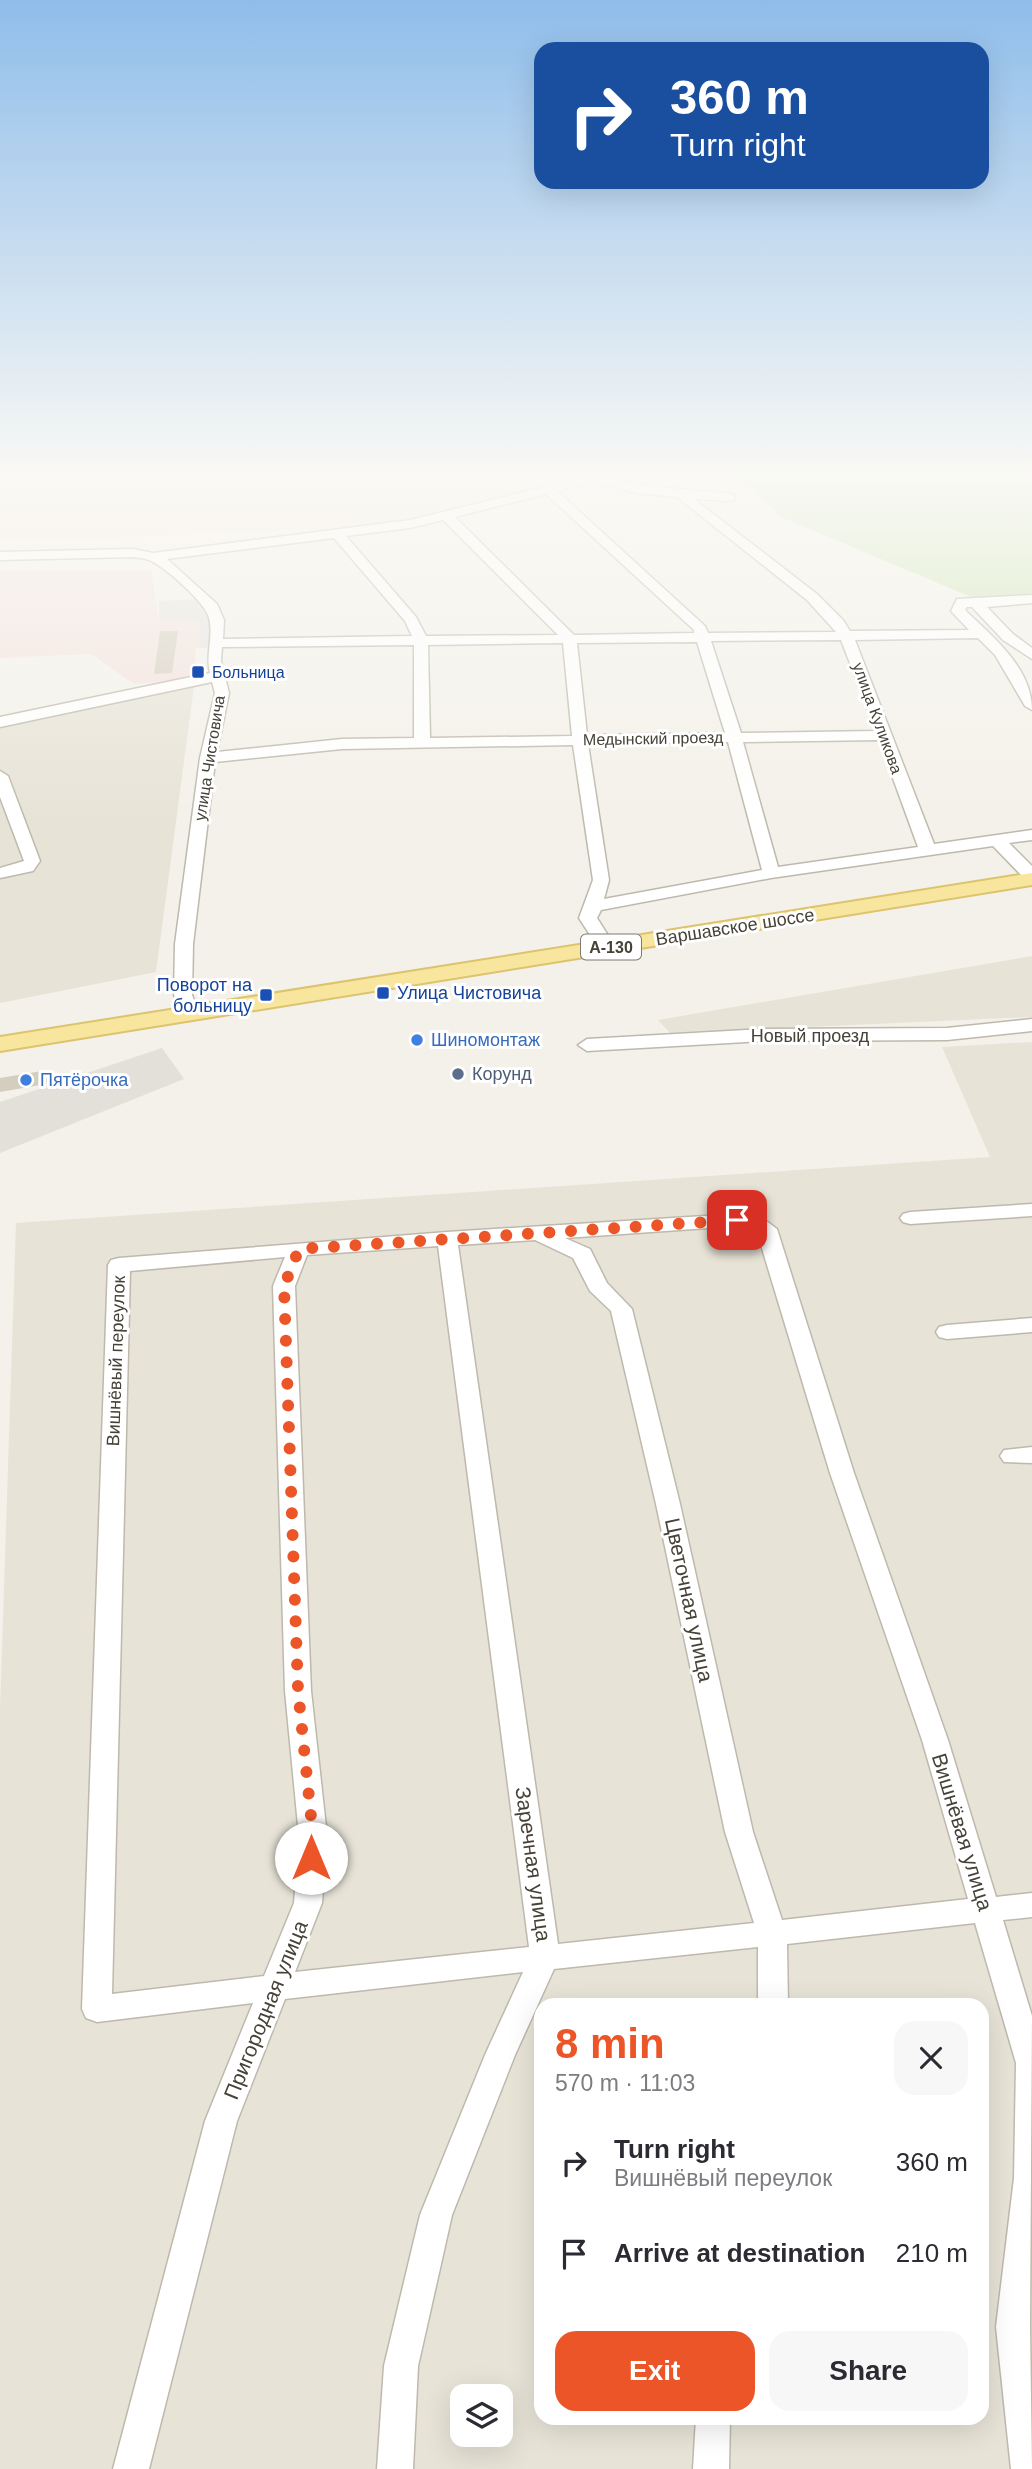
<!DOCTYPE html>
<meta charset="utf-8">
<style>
body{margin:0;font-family:Arial,sans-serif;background:#f7f7f7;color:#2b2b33;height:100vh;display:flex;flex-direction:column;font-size:26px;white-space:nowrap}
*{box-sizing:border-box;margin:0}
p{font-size:23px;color:#7c7c81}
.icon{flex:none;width:38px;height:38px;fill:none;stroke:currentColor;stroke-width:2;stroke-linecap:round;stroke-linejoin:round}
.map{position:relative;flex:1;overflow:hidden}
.panel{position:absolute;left:534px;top:1998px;width:455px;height:427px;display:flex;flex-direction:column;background:#fff;border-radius:21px;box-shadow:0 7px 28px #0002}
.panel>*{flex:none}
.banner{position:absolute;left:534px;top:42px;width:455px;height:147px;border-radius:21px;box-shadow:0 7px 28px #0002;background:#1a4fa0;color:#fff;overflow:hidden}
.tools{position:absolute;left:450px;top:2384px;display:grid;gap:14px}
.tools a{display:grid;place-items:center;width:63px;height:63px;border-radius:14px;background:#fff;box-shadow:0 7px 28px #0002;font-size:35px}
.pin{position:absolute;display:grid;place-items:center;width:60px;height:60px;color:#fff;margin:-30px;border-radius:14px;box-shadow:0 4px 10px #0006}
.me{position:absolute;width:77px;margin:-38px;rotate:0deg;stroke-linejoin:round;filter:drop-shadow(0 0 5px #0008)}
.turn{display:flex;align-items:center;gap:24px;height:147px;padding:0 21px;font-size:32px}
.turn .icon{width:91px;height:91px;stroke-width:2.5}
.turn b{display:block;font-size:49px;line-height:60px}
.round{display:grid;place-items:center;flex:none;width:74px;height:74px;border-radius:21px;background:#f7f7f7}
.head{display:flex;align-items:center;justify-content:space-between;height:119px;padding:0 21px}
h1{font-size:42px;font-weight:800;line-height:52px;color:#ec5527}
.primary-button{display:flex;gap:14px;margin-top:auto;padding:14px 21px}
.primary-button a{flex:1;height:80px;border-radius:21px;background:#ec5527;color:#fff;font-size:28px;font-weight:800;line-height:80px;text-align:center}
.primary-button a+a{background:#f7f7f7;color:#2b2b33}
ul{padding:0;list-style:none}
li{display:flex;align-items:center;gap:21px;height:91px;padding:0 21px}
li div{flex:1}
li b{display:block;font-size:26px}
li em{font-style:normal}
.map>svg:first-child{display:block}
</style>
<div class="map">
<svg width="1032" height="2469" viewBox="0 0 1032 2469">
<rect width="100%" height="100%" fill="#f3f1e9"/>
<g fill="#e7e3d7" fill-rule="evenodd">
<polygon points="194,686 156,972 0,1003 0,724"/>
<polygon points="1032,956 1032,1017 670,1033 658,1020"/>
<path d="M1032,1042V2469H0V1711L16,1223L990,1157L942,1047ZM541,2006H982V2418H541ZM462,2396H500V2434H462Z"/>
</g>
<polygon fill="#f4e9d6" points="0,474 557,474 547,489 471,508 380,525 46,541 46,539 0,541"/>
<g fill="#e3e0da">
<polygon points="594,474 695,474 638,488"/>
<polygon points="162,1048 184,1079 0,1153 0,1102"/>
</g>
<polygon fill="#f3e2dd" points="151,570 159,622 199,621 201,648 196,648 194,677 184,681 134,684 91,654 0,658 0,571"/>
<polygon fill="#cbe5b4" points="719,474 1032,474 1032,593 983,602 781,517 742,481"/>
<polygon fill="#e5e3e0" points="195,599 208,608 213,620 212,647 201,648 199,621 159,622 159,601"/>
<g fill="#d4cebf">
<polygon points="160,631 178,631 172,673 154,674"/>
<polygon points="48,1070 52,1083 0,1092 0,1078"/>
</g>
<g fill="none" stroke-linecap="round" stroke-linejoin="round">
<defs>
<g id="minor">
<path d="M597,474H613L608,479L636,485L734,494V500L730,501L694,499L817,594L843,620L850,631L969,630L951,611L957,599L1032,595V603L987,607L1013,634L1032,648V659L1003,640L972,607H967L965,610C993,637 1032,668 1032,710L1025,706L995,655L978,638L855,640L934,844L1032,830V840L1009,843L1032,866V881L1026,880L993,846L771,878L601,910L597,918L616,948L607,953L601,952L579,918L593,880L573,745L342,749L215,762L193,944L192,995L199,1013L190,1019L183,1017L174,995L175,944L200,758L215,693L212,682L0,727V717L210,673C205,655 214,636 209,618C206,603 164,566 149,560C144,558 138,558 133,557L0,560V552L133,549L153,553L410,520ZM593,482L636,493L677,497L807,600L836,632L708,633L705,626L557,491ZM546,494L694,630V633L574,635L455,517ZM443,520L558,635L426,636L416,617L346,536L410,528ZM334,538L405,621L412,636L223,639L224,620L217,604L167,559ZM841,640L876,731L741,733L711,641ZM697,642L725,733L587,735L577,643ZM563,643L572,736L430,738L428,645ZM414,645V738L342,739L217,752L229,693L221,661L222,647ZM879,740L918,847L778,867L743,742ZM728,742L762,870L604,899L609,880L588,744Z"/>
<polygon points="0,771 8,776 40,861 33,871 0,878 0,868 24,861 0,797"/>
<polygon points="1032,1019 1032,1031 947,1040 766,1041 587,1051 578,1045 587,1039 766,1029 947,1028"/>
<polygon points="1032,1204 1032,1216 910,1224 903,1222 900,1218 903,1214 910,1212"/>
<path d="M737,1214L761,1217L777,1229L854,1473L948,1740L996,1897L1032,1893V1917L1003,1920L1032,2016L1030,2327L1032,2469H1011L996,2327L1014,2178L1016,2063L975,1923L787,1944L788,2006H758V1947L554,1969L515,2055L452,2215L418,2366L413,2469H377L384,2366L420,2215L485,2055L523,1972L285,1999L237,2121L149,2469H113L205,2121L253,2003L97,2022L86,2018L82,2009L108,1265L111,1260L119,1258L447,1232ZM737,1226L749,1227L757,1232L830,1473L922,1740L968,1899L782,1920L753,1832L680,1504L632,1309L607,1283L590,1249L565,1238ZM535,1240L573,1258L590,1291L611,1311L656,1504L725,1832L754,1923L558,1944L458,1245ZM438,1246L529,1947L295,1972L322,1903L327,1836L311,1691L295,1286L307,1255ZM285,1257L273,1286L285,1691L299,1836L294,1903L264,1976L112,1994L130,1271Z"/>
<polygon points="1032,1318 1032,1332 947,1339 939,1337 936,1332 939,1327 947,1325"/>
<polygon points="1032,1447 1032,1463 1004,1462 1000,1456 1004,1450"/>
<polygon points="696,2418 730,2418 729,2469 693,2469"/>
</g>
<polygon id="major" points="1032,873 1032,885 0,1051 0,1037"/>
</defs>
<use href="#minor" stroke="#beb9ac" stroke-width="3"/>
<use href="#major" stroke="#dcc46e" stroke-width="4"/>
<use href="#minor" fill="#fff" fill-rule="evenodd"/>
<use href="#major" fill="#f8e59e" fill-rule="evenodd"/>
</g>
<linearGradient id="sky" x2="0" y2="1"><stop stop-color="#8fbdea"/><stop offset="0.58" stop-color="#faf9f5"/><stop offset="1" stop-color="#faf9f5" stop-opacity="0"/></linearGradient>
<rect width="1032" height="820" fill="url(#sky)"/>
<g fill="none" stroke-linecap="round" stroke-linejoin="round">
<polyline stroke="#ec5527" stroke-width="12" stroke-dasharray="0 21.6" points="311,1858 313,1836 298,1690 284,1286 299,1249 737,1220"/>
</g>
<g fill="#1a4fb4" stroke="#fff" stroke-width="2.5">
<rect x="191" y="665" width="14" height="14" rx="3.5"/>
<rect x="376" y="986" width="14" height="14" rx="3.5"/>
<rect x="259" y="988" width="14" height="14" rx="3.5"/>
</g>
<g fill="#3f7fe0" stroke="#fff" stroke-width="2.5">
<circle cx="417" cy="1040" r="7"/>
<circle cx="26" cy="1080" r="7"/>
</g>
<circle fill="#5c6f8a" stroke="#fff" stroke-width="2.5" cx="458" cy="1074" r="7"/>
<g text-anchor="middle" stroke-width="6" stroke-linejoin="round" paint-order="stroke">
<g font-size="16" fill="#164399" stroke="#fff" text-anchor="start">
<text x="212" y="678">Больница</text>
</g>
<g font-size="16" fill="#464238" stroke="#fff">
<text transform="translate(878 718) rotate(70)" y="6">улица Куликова</text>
<text transform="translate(653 738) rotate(-1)" y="6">Медынский проезд</text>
<text transform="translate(209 758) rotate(-81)" y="6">улица Чистовича</text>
</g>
<rect fill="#fff" stroke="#7e7b74" stroke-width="2" x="581" y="934.5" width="60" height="25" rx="5"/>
<g font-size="16" font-weight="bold" fill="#464238">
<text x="611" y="953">А-130</text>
</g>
<g font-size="18" fill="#464238" stroke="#fff">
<text transform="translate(735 927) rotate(-9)" y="6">Варшавское шоссе</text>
<text x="810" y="1042">Новый проезд</text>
<text transform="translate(116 1361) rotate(-88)" y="6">Вишнёвый переулок</text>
</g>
<g font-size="18" fill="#164399" stroke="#fff" text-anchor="end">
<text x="252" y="991">Поворот на<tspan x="252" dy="21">больницу</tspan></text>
<text x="397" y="999" text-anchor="start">Улица Чистовича</text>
</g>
<g font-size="18" fill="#366cbe" stroke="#fff" text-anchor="start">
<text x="431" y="1046">Шиномонтаж</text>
<text x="40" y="1086">Пятёрочка</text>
</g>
<g font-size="18" fill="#4e5e75" stroke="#fff" text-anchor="start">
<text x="472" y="1080">Корунд</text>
</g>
<g font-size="21" fill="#464238" stroke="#fff">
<text transform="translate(689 1600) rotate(78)" y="7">Цветочная улица</text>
<text transform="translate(962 1832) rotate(73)" y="7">Вишнёвая улица</text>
<text transform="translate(533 1864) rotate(82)" y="7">Заречная улица</text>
<text transform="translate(266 2010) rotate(-68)" y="7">Пригородная улица</text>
</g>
</g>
</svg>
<div class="tools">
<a><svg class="icon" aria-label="layers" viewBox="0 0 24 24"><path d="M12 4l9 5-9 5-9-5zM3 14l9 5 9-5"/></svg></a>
</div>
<div class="pin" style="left:737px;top:1220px;background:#d93025"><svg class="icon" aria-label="arrive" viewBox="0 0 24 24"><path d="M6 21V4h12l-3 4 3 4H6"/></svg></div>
<svg class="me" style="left:311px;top:1858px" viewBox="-20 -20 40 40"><circle r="19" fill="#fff"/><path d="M0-13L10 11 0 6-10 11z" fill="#ec5527"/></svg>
<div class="banner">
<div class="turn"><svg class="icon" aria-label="right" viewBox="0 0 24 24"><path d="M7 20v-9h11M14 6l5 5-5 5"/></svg><div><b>360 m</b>Turn right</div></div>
</div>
<section class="panel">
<div class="head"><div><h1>8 min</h1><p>570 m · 11:03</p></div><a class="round"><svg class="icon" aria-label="close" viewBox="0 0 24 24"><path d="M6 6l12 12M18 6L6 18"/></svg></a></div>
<ul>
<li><svg class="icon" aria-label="right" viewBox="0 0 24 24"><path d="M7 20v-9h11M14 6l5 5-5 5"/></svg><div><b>Turn right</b><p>Вишнёвый переулок</p></div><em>360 m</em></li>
<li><svg class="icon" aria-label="arrive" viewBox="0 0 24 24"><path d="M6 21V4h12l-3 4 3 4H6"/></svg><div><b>Arrive at destination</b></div><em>210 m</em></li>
</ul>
<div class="primary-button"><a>Exit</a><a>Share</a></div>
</section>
</div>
